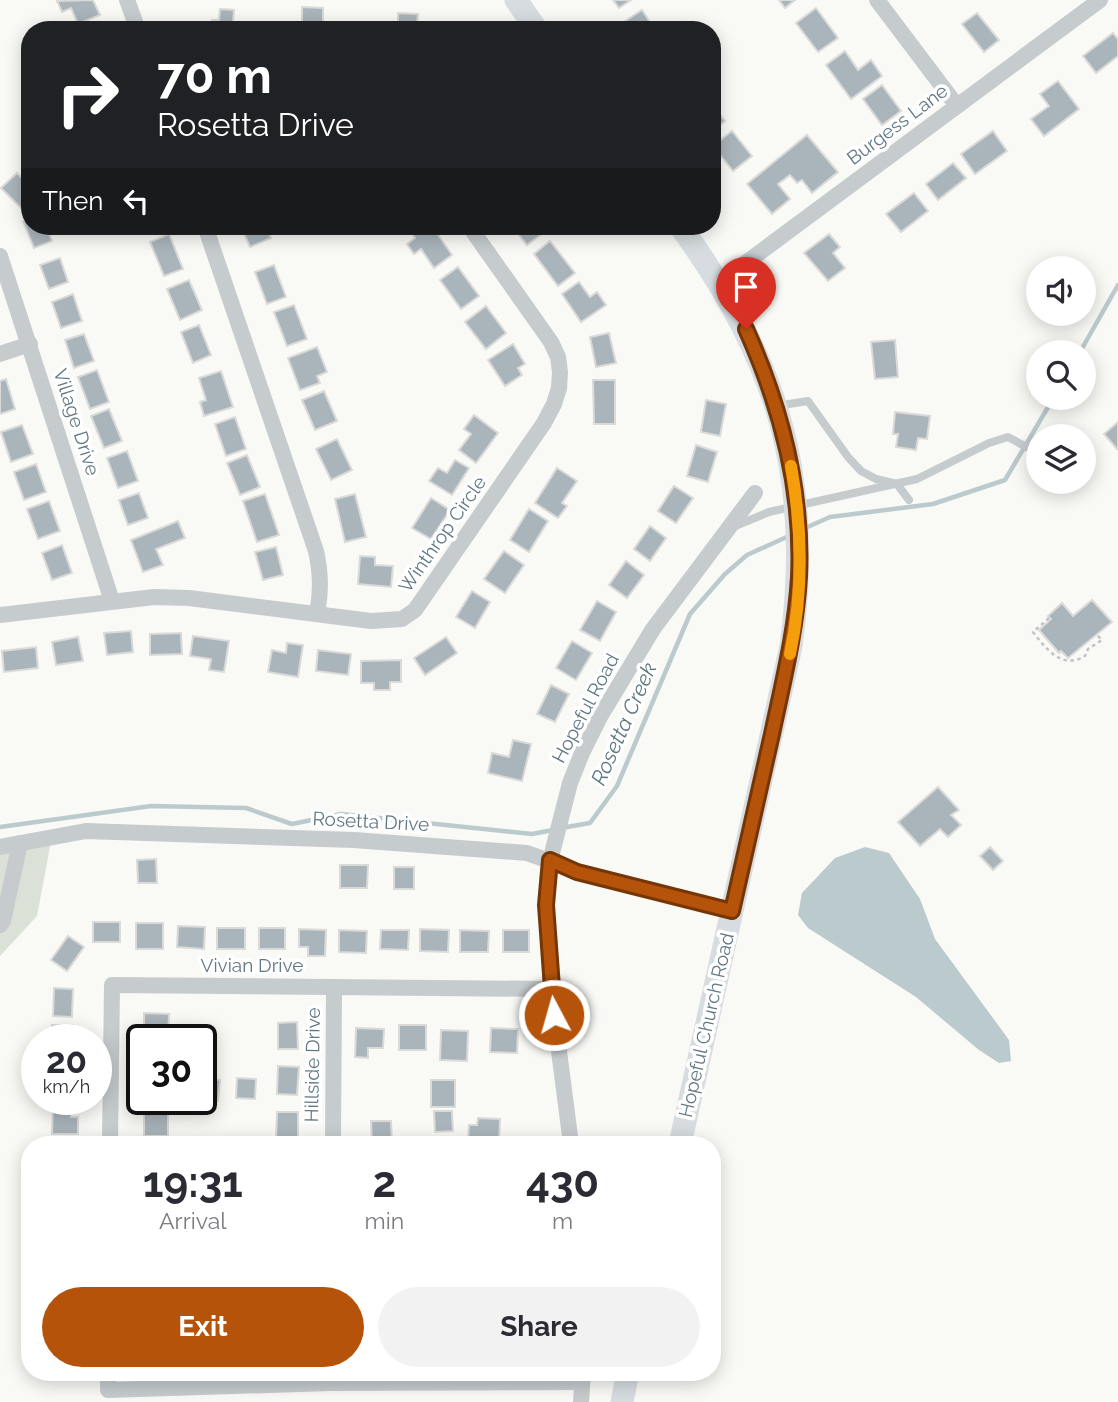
<!DOCTYPE html>
<style>
body{margin:0;font-family:Raleway,sans-serif;background:#f2f2f3;color:#2b2b33;height:100vh;display:flex;flex-direction:column;font-size:26px;white-space:nowrap}
*{box-sizing:border-box;margin:0}
p{font-size:23px;color:#7c7c81}
.icon{flex:none;width:38px;height:38px;fill:none;stroke:currentColor;stroke-width:2;stroke-linecap:round;stroke-linejoin:round}
.map{position:relative;flex:1;overflow:hidden}
.details{position:absolute;left:21px;top:1136px;width:700px;height:245px;display:flex;flex-direction:column;background:#fff;border-radius:28px;box-shadow:0 4px 18px #0003}
.details>*{flex:none}
.top-card{position:absolute;left:21px;top:21px;width:700px;height:214px;border-radius:28px;box-shadow:0 4px 18px #0003;background:#202124;color:#fff;overflow:hidden}
.controls{position:absolute;left:1026px;top:256px;display:grid;gap:14px}
.controls a{display:grid;place-items:center;width:70px;height:70px;border-radius:50%;background:#fff;box-shadow:0 4px 18px #0003;font-size:35px}
.speed{position:absolute;left:21px;top:1024px;display:flex;gap:14px;font-size:35px;font-weight:700;text-align:center}
.speed>*{display:grid;place-content:center;width:91px;height:91px;border-radius:50%;background:#fff;box-shadow:0 4px 18px #0003;line-height:1}
.speed small{font-size:18px;font-weight:400}
.speed .limit{border:4px solid #111;border-radius:10px;background:#fff;color:#111}
.pin{position:absolute;display:grid;place-items:center;width:60px;height:60px;color:#fff;margin:-72px -30px;border-radius:50% 50% 50% 0;rotate:-45deg;box-shadow:0 0 7px #0007}
.pin .icon{rotate:45deg}
.me{position:absolute;width:77px;margin:-38px;rotate:354deg;stroke-linejoin:round;filter:drop-shadow(0 0 5px #0008)}
.turn{display:flex;align-items:center;gap:24px;height:147px;padding:0 21px;font-size:32px}
.turn .icon{width:91px;height:91px;stroke-width:2.5}
.turn b{display:block;font-size:49px;line-height:60px}
.then{display:flex;align-items:center;height:66px;padding:0 21px;background:#0003;gap:14px;font-size:26px}
.eta{display:flex;justify-content:space-evenly;align-items:center;height:119px;text-align:center}
.eta b{font-size:42px;font-weight:700;line-height:49px}
.cta{display:flex;gap:14px;margin-top:auto;padding:14px 21px}
.cta a{flex:1;height:80px;border-radius:42px;background:#b45309;color:#fff;font-size:28px;font-weight:700;line-height:80px;text-align:center}
.cta a+a{background:#f2f2f3;color:#2b2b33}
.map>svg:first-child{display:block}
</style>
<div class="map">
<svg width="1118" height="1402" viewBox="0 0 1118 1402">
<rect width="100%" height="100%" fill="#f9f9f6"/>
<polygon fill="#dbe1d6" points="52,836 37,916 0,956 0,847"/>
<polygon fill="#bbcacd" points="865,847 889,853 920,899 935,939 1009,1040 1011,1061 999,1063 979,1050 916,997 808,928 798,915 802,893 835,858"/>
<g fill="none" stroke-linecap="round" stroke-linejoin="round">
<g stroke="#bbcacd" stroke-width="4.5">
<polyline points="1080,352 1118,285"/>
<polyline points="803,529 830,517 933,504 1005,480 1054,397"/>
<polyline points="0,827 151,806 246,808 292,824 341,814 532,834 553,830"/>
<polyline points="561,828 590,823 617,786 690,614 725,574 747,555 789,536"/>
</g>
</g>
<g fill="#aab5bb" stroke="#dadad8" stroke-width="2">
<polygon points="93,0 100,15 78,24 71,8 62,12 57,1"/>
<polygon points="613,0 631,0 619,8"/>
<polygon points="779,0 795,0 785,8"/>
<polygon points="302,7 323,8 323,23 341,23 340,30 302,30"/>
<polygon points="816,8 838,38 818,52 796,23"/>
<polygon points="220,9 234,10 233,22 246,24 245,30 211,30 212,20 219,20"/>
<polygon points="642,10 655,30 630,30 624,22"/>
<polygon points="398,13 418,14 417,25 436,25 435,30 398,30"/>
<polygon points="977,13 999,40 984,52 962,24"/>
<polygon points="353,22 385,24 385,30 352,30"/>
<polygon points="254,23 292,24 291,30 254,30"/>
<polygon points="447,26 482,27 482,30 447,30"/>
<polygon points="1113,33 1118,39 1118,56 1096,73 1083,56"/>
<polygon points="845,51 858,70 871,60 882,76 851,99 826,65"/>
<polygon points="1058,81 1079,109 1044,136 1031,119 1049,106 1040,94"/>
<polygon points="882,85 901,111 882,125 863,99"/>
<polygon points="712,105 725,121 712,131"/>
<polygon points="732,131 752,156 733,171 713,146"/>
<polygon points="993,131 1007,151 975,174 961,154"/>
<polygon points="807,135 838,172 812,193 802,180 797,183 790,175 778,184 790,199 772,214 747,184"/>
<polygon points="953,163 966,178 938,200 926,184"/>
<polygon points="17,173 30,186 30,202 22,209 1,188"/>
<polygon points="914,193 928,211 901,232 886,214"/>
<polygon points="30,218 30,226 46,226 52,241 34,248 23,221"/>
<polygon points="150,226 168,226 153,232"/>
<polygon points="241,226 266,226 271,238 250,247"/>
<polygon points="432,226 452,255 434,268 421,249 414,254 407,244 415,238 408,227"/>
<polygon points="512,226 539,226 544,232 527,245"/>
<polygon points="169,234 183,269 164,276 150,242"/>
<polygon points="829,234 840,247 833,253 845,268 828,281 804,253"/>
<polygon points="550,241 575,273 558,286 534,254"/>
<polygon points="60,258 68,282 49,289 40,265"/>
<polygon points="274,265 286,297 267,304 255,272"/>
<polygon points="458,267 479,296 461,309 440,280"/>
<polygon points="189,280 202,310 180,320 167,289"/>
<polygon points="579,282 590,297 597,292 606,305 581,322 562,294"/>
<polygon points="73,294 82,321 61,328 52,302"/>
<polygon points="294,305 307,339 287,346 274,312"/>
<polygon points="486,306 506,333 486,349 465,322"/>
<polygon points="199,325 211,355 193,363 181,332"/>
<polygon points="609,333 616,363 596,367 590,337"/>
<polygon points="84,334 94,361 74,368 65,340"/>
<polygon points="895,340 898,377 875,379 871,342"/>
<polygon points="513,344 525,364 518,368 522,375 505,386 488,360"/>
<polygon points="317,347 327,372 317,376 320,383 300,390 288,358"/>
<polygon points="97,370 109,402 90,409 78,377"/>
<polygon points="221,371 233,407 204,416 200,402 206,400 199,378"/>
<polygon points="6,379 15,409 0,414 0,381"/>
<polygon points="593,380 615,380 615,424 594,424"/>
<polygon points="324,391 337,421 315,430 302,400"/>
<polygon points="706,400 726,404 720,436 701,432"/>
<polygon points="109,409 122,441 104,448 91,416"/>
<polygon points="895,412 930,416 927,439 918,438 916,450 896,447 898,434 893,434"/>
<polygon points="474,415 498,433 476,463 459,450 471,434 464,429"/>
<polygon points="235,417 246,449 226,456 215,424"/>
<polygon points="1118,422 1118,449 1117,449 1104,434"/>
<polygon points="22,425 33,454 11,462 1,432"/>
<polygon points="337,439 352,470 331,480 316,449"/>
<polygon points="696,445 717,452 708,482 687,476"/>
<polygon points="127,451 138,481 118,488 107,458"/>
<polygon points="247,455 260,487 240,495 227,463"/>
<polygon points="455,460 469,468 452,495 429,481 438,468 447,473"/>
<polygon points="36,464 46,492 24,500 14,472"/>
<polygon points="557,468 577,481 562,503 567,506 558,518 535,503"/>
<polygon points="674,486 693,498 676,523 658,511"/>
<polygon points="139,493 148,518 128,525 119,500"/>
<polygon points="265,494 279,535 257,542 243,501"/>
<polygon points="355,494 366,537 345,542 335,499"/>
<polygon points="431,498 450,510 431,539 412,528"/>
<polygon points="49,501 60,531 38,539 27,509"/>
<polygon points="529,509 548,521 529,552 510,540"/>
<polygon points="178,521 185,538 156,549 163,565 143,572 131,540"/>
<polygon points="650,526 666,538 650,561 634,549"/>
<polygon points="62,545 72,573 52,580 42,553"/>
<polygon points="276,547 283,575 263,580 255,552"/>
<polygon points="504,551 524,565 505,593 484,579"/>
<polygon points="360,556 375,557 375,565 393,566 391,587 358,584"/>
<polygon points="626,561 644,575 627,598 609,585"/>
<polygon points="472,591 490,602 475,628 456,617"/>
<polygon points="1092,600 1112,622 1068,658 1061,651 1059,653 1039,630 1051,619 1048,616 1062,603 1073,616"/>
<polygon points="597,601 616,612 600,641 580,630"/>
<polygon points="131,631 133,652 107,655 104,633"/>
<polygon points="181,633 182,654 150,655 150,634"/>
<polygon points="193,636 229,641 224,672 209,670 211,659 190,656"/>
<polygon points="78,637 83,661 56,665 52,642"/>
<polygon points="446,637 457,653 425,675 414,658"/>
<polygon points="572,641 592,653 576,680 556,668"/>
<polygon points="287,643 303,645 298,677 268,672 272,650 286,653"/>
<polygon points="36,647 38,668 4,672 2,651"/>
<polygon points="318,650 351,654 348,675 316,671"/>
<polygon points="401,660 401,682 390,682 390,690 374,690 374,683 361,683 361,661"/>
<polygon points="551,685 569,694 555,722 537,714"/>
<polygon points="513,740 531,744 522,781 488,773 492,753 509,757"/>
<polygon points="938,787 959,810 951,815 961,825 948,837 940,829 920,846 898,822"/>
<polygon points="990,847 1003,861 993,870 980,856"/>
<polygon points="156,859 157,883 138,883 137,860"/>
<polygon points="340,865 368,865 367,888 340,888"/>
<rect x="394" y="867" width="20" height="22"/>
<rect x="93" y="922" width="27" height="20"/>
<rect x="136" y="923" width="27" height="26"/>
<polygon points="178,926 205,927 204,949 177,947"/>
<rect x="217" y="928" width="28" height="21"/>
<rect x="259" y="928" width="26" height="21"/>
<polygon points="299,929 326,930 325,956 308,956 308,947 299,947"/>
<polygon points="420,929 449,930 448,952 420,951"/>
<polygon points="339,930 367,931 366,953 339,952"/>
<polygon points="381,930 409,930 408,950 380,949"/>
<polygon points="460,930 489,931 488,952 460,952"/>
<rect x="503" y="930" width="26" height="22"/>
<polygon points="68,936 84,947 67,971 51,960"/>
<polygon points="54,988 73,989 72,1017 53,1016"/>
<polygon points="144,1013 169,1014 168,1040 151,1040 151,1035 144,1035"/>
<polygon points="297,1022 298,1049 278,1049 278,1023"/>
<rect x="52" y="1025" width="22" height="15"/>
<rect x="399" y="1025" width="27" height="25"/>
<polygon points="356,1028 384,1029 383,1048 368,1048 368,1058 355,1057"/>
<polygon points="491,1028 518,1029 517,1053 490,1052"/>
<polygon points="441,1030 468,1031 467,1061 440,1060"/>
<polygon points="278,1066 299,1067 297,1095 277,1094"/>
<polygon points="237,1078 256,1079 255,1099 236,1098"/>
<polygon points="201,1079 220,1080 218,1101 200,1099"/>
<rect x="431" y="1080" width="24" height="27"/>
<polygon points="53,1105 71,1105 71,1117 78,1117 78,1134 52,1134"/>
<rect x="144" y="1111" width="24" height="25"/>
<polygon points="434,1111 452,1111 453,1131 435,1132"/>
<polygon points="277,1112 298,1112 298,1140 276,1139"/>
<polygon points="478,1118 500,1119 499,1144 474,1144 474,1140 468,1140 469,1125 477,1125"/>
<polygon points="371,1121 391,1121 392,1144 372,1144"/>
<polygon points="40,1372 59,1372 58,1380 39,1378"/>
</g>
<g fill="none" stroke-linecap="round" stroke-linejoin="round">
<path stroke="#c1c4c6" stroke-width="2.5" stroke-dasharray="3.5 3.5" stroke-linecap="butt" d="M1049,618L1033,632C1046,649 1062,670 1085,656L1088,649L1102,640L1097,635"/>
<g stroke="#c6cbce" stroke-width="8">
<polyline points="776,406 808,401 848,457 861,471 876,479 897,484 909,500"/>
<polyline points="733,527 769,512 917,479 989,443 1008,437 1032,450 1038,451"/>
</g>
<g stroke="#c6cbce" stroke-width="16">
<polyline points="127,0 138,30"/>
<polyline points="877,0 957,106"/>
<path d="M205,226L316,551C321,574 321,591 317,614"/>
<polyline points="0,256 112,601"/>
<polyline points="720,282 1100,0"/>
<polyline points="0,354 30,344"/>
<polyline points="0,615 154,597 189,598 371,621 402,619 415,610 544,423 554,404 559,388 560,372 558,357 551,342 469,226"/>
<polyline points="0,847 86,831 354,840 527,853 577,871 732,911"/>
<polyline points="0,925 3,921 20,843"/>
<polyline points="110,1144 112,985 551,989"/>
<polyline points="333,1144 334,987"/>
<polyline points="571,1144 551,989 546,905 550,861 570,783 582,753 601,715 653,629 755,493"/>
<polyline points="108,1372 108,1390 330,1383 582,1382"/>
<polyline points="581,1402 583,1373"/>
</g>
<g stroke="#d6dcdf" stroke-width="23">
<polyline points="516,0 537,30"/>
<path d="M680,1144L791,646C814,479 778,360 680,226"/>
<polyline points="622,1402 628,1372"/>
</g>
</g>
<g fill="none" stroke-linecap="round" stroke-linejoin="round">
<defs>
<path id="route" d="M554,1015L546,905L550,860L577,872L732,911C745,852 759,793 772,734C783,682 796,630 799,577C803,491 781,407 746,329"/>
</defs>
<use href="#route" stroke="#753606" stroke-width="18"/>
<use href="#route" stroke="#b45309" stroke-width="12"/>
<path stroke="#f59e0b" stroke-width="12" d="M790,654C803,593 802,527 791,466"/>
</g>
<g text-anchor="middle" stroke-width="7" stroke-linejoin="round" paint-order="stroke">
<g font-size="19" fill="#617884" stroke="#fff">
<text transform="translate(897 124) rotate(-37)" y="7">Burgess Lane</text>
<text transform="translate(77 422) rotate(72)" y="7">Village Drive</text>
<text transform="translate(442 534) rotate(-55)" y="7">Winthrop Circle</text>
<text transform="translate(585 708) rotate(-62)" y="7">Hopeful Road</text>
<text transform="translate(371 821) rotate(3)" y="7">Rosetta Drive</text>
<text x="252" y="972">Vivian Drive</text>
<text transform="translate(706 1025) rotate(-77)" y="7">Hopeful Church Road</text>
<text transform="translate(312 1065) rotate(-89)" y="7">Hillside Drive</text>
</g>
<g font-size="21" font-style="italic" fill="#5b787e" stroke="#fff">
<text transform="translate(624 724) rotate(-66)" y="7">Rosetta Creek</text>
</g>
</g>
</svg>
<div class="controls">
<a><svg class="icon" aria-label="sound" viewBox="0 0 24 24"><path d="M4 9h4l5-4v14l-5-4H4zM17 9q2 3 0 6"/></svg></a>
<a><svg class="icon" aria-label="search" viewBox="0 0 24 24"><circle cx="10" cy="10" r="6"/><path d="M15 15l6 6"/></svg></a>
<a><svg class="icon" aria-label="layers" viewBox="0 0 24 24"><path d="M12 4l9 5-9 5-9-5zM3 14l9 5 9-5"/></svg></a>
</div>
<div class="speed"><div>20<small>km/h</small></div><div class="limit">30</div></div>
<div class="pin" style="left:746px;top:329px;background:#d93025"><svg class="icon" aria-label="arrive" viewBox="0 0 24 24"><path d="M6 21V4h12l-3 4 3 4H6"/></svg></div>
<svg class="me" style="left:554px;top:1015px" viewBox="-20 -20 40 40"><circle r="17" fill="#b45309" stroke="#fff" stroke-width="3"/><path d="M0-11L8 9 0 5-8 9z" fill="#fff"/></svg>
<div class="top-card">
<div class="turn"><svg class="icon" aria-label="right" viewBox="0 0 24 24"><path d="M7 20v-9h11M14 6l5 5-5 5"/></svg><div><b>70 m</b>Rosetta Drive</div></div>
<div class="then">Then<svg class="icon" aria-label="left" viewBox="0 0 24 24"><path d="M17 20v-9H6M10 6l-5 5 5 5"/></svg></div>
</div>
<section class="details">
<div class="eta">
<div><b>19:31</b><p>Arrival</p></div>
<div><b>2</b><p>min</p></div>
<div><b>430</b><p>m</p></div>
</div>
<div class="cta"><a>Exit</a><a>Share</a></div>
</section>
</div>
